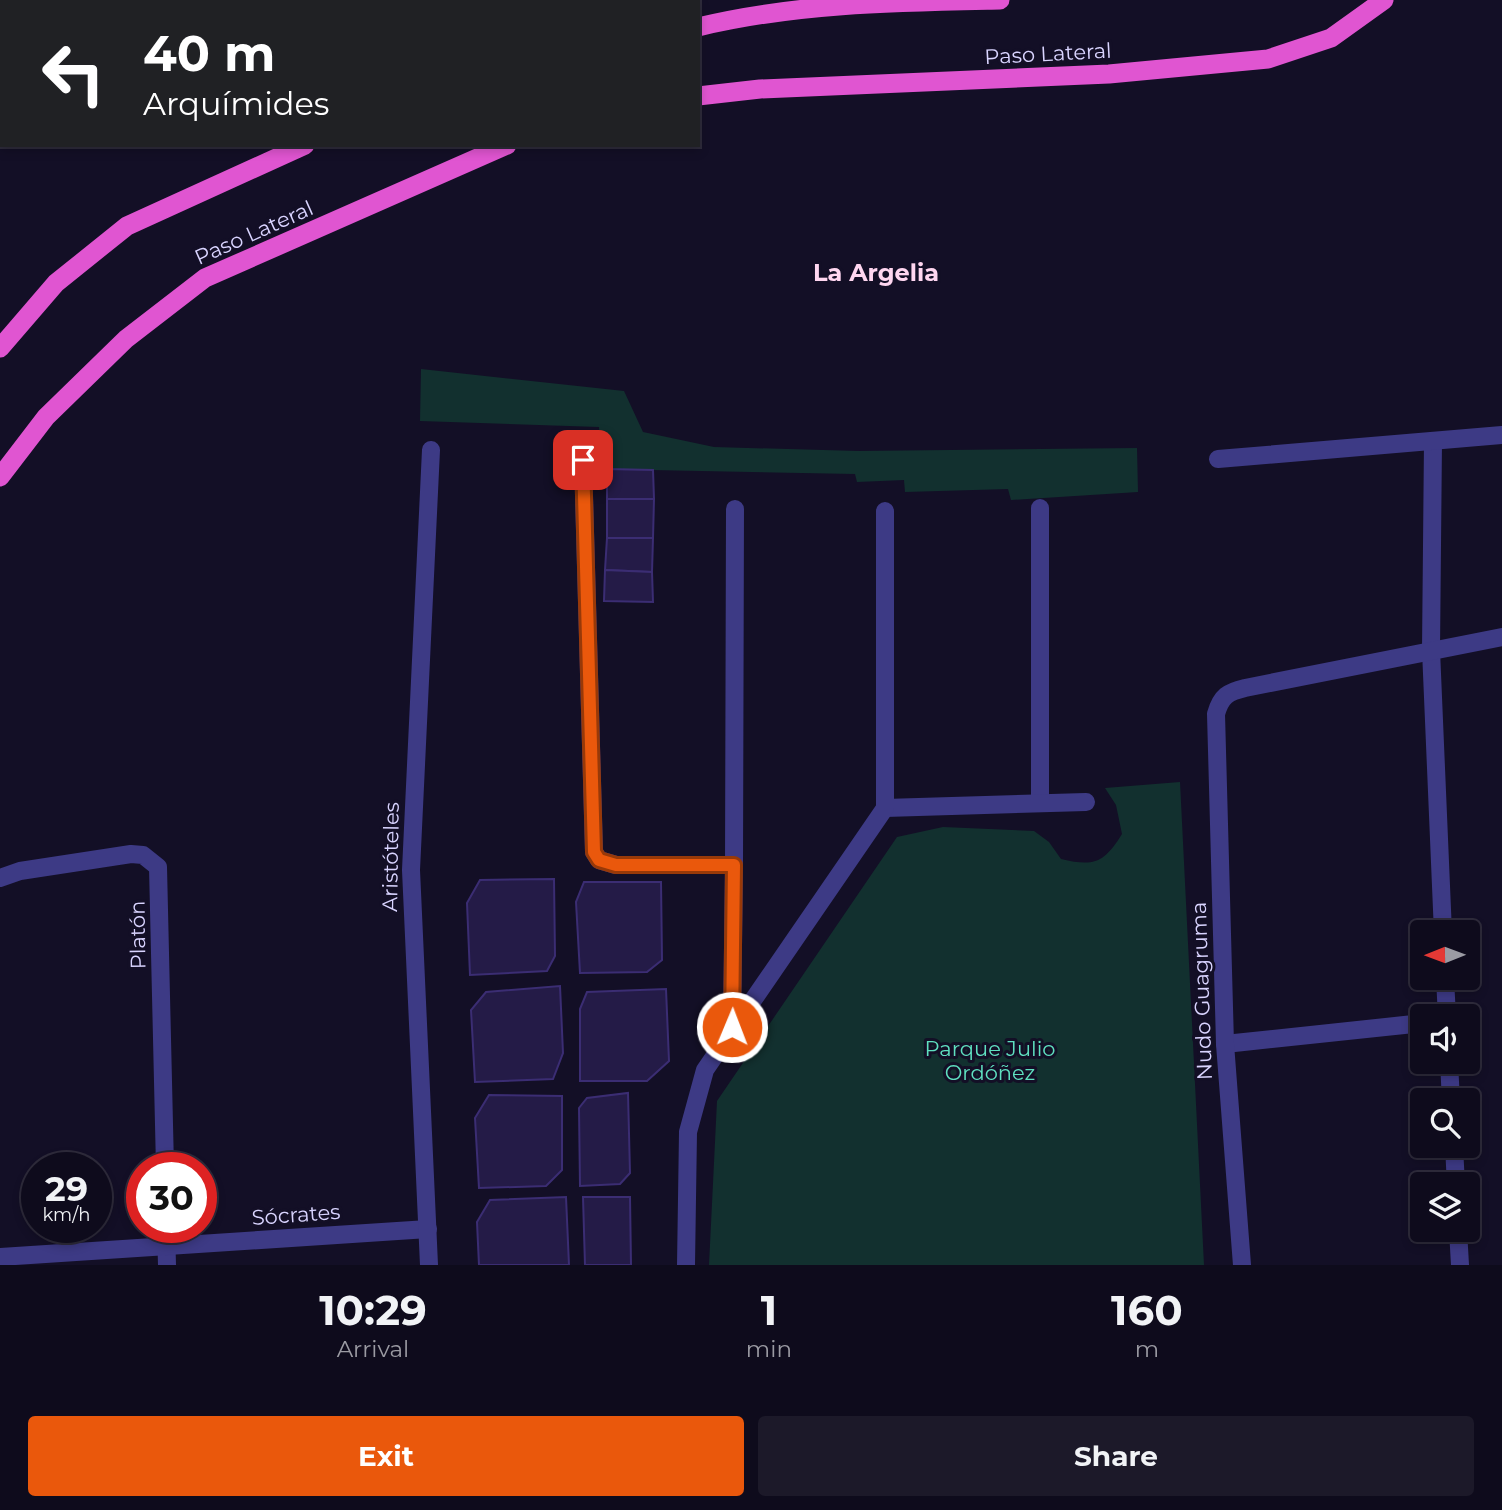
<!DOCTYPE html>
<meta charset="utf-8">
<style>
body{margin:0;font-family:Montserrat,sans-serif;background:#1c1929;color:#f1f3f6;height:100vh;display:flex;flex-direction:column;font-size:26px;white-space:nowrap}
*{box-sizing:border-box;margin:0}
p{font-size:23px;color:#9b9ba3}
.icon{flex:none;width:38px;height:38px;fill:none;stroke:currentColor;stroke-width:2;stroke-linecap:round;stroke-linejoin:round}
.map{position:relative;height:1265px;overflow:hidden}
.sheet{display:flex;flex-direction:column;background:#0e0b1c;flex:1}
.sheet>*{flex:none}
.hud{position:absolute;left:0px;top:0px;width:700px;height:147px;box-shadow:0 4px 10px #0003,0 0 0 2px #2e2b3b;background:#202124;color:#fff;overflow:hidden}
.needle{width:46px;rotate:269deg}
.controls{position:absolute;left:1410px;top:920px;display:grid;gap:14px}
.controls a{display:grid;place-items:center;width:70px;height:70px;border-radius:7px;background:#0e0b1c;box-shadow:0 4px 10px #0003,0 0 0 2px #2e2b3b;font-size:35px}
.speed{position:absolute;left:21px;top:1152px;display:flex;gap:14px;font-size:35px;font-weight:700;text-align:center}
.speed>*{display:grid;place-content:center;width:91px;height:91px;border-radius:50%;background:#0e0b1c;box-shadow:0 4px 10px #0003,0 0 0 2px #2e2b3b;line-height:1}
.speed small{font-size:18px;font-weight:400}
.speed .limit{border:10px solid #d22;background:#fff;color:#111}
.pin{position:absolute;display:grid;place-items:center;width:60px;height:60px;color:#fff;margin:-30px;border-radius:14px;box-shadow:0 4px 10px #0006}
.me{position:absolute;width:77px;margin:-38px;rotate:1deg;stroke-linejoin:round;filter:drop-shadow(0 0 5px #0008)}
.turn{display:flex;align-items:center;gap:24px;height:147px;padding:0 28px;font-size:32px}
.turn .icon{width:91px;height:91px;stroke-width:2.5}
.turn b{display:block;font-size:49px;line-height:60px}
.eta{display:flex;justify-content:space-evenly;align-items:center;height:119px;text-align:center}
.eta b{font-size:42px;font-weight:700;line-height:49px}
.cta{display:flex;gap:14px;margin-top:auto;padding:14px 28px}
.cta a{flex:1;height:80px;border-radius:7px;background:#ea580c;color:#fff;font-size:28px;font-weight:700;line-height:80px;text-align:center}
.cta a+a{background:#1c1929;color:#f1f3f6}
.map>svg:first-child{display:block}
</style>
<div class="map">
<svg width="1502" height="1265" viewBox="0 0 1502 1265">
<rect width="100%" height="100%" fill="#130f26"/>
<g fill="#12302f">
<polygon points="421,369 624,391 643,432 714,447 858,451 1137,448 1138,492 1011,500 1008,489 905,492 904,480 857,482 855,474 601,469 599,427 420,421"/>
<path d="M1180,782L1204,1265H709L717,1101L897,837L943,827L1034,831L1049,842L1061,859C1094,867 1104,863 1122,834L1116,805L1105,788Z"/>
</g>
<g fill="#241b47" stroke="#3b2d73" stroke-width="2">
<polygon points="607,469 653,470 654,499 607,499"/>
<polygon points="607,499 654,499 653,538 607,538"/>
<polygon points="607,538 653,538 652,572 605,570"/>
<polygon points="605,570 652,572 653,602 604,601"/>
<polygon points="554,879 555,956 547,971 470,975 467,903 480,880"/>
<polygon points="584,882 661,882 662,960 647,972 580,973 576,902"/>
<polygon points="560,986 563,1053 553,1079 475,1082 471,1010 486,992"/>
<polygon points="666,989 669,1061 647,1081 580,1081 580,1009 587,992"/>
<polygon points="628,1093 630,1173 620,1184 580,1186 579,1108 587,1098"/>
<polygon points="489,1095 562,1096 562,1170 546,1186 479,1188 475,1118"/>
<polygon points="566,1197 569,1265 479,1265 477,1222 490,1200"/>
<polygon points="583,1197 630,1197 631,1265 585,1265"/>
</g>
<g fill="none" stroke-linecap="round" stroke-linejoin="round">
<g stroke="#3d3a85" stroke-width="18">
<polyline points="1433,441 1431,650 1443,933"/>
<polyline points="1218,459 1502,435"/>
<polyline points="583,460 594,852 599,860 616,865 734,865 732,1027"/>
<polyline points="1040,508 1040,802"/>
<polyline points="885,808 1086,802"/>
<polyline points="734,865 735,509"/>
<polyline points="0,878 20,871 131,854 143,855 158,867 165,1167"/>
<polyline points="1445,978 1447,1017"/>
<polyline points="1225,1044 1423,1023"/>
<polyline points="1449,1062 1451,1101"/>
<polyline points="1454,1146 1456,1185"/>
<polyline points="166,1227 167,1265"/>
<polyline points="1458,1230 1460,1265"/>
<polyline points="0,1257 428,1229"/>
<polyline points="429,1265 411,870 431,450"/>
<polyline points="686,1265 688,1132 705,1070 885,808 885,511"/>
<path d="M1242,1265L1225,1044L1216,714C1221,696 1228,692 1245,688L1502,637"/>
</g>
<g stroke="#e055d1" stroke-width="19">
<path d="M698,27C797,3 899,2 1000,0"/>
<polyline points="698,96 760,89 1109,74 1268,59 1331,38 1384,0"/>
<polyline points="0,348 56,283 127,226 305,145"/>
<polyline points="0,477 46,417 126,339 205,278 507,145"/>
</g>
</g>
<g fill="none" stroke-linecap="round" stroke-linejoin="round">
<defs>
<polyline id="route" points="583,460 594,852 599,860 616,865 734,865 732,1027"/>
</defs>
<use href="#route" stroke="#983908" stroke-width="18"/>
<use href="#route" stroke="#ea580c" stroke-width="12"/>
</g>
<g text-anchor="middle" stroke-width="6" stroke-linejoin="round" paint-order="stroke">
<g font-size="21" fill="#d9d4ff" stroke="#130f26">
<text transform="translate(1048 54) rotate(-3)" y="7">Paso Lateral</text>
<text transform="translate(254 233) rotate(-24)" y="7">Paso Lateral</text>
<text transform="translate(391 857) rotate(-89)" y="7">Aristóteles</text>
<text transform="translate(138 935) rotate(-91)" y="7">Platón</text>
<text transform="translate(1202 991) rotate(-92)" y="7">Nudo Guagruma</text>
<text transform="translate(296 1215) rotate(-4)" y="7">Sócrates</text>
</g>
<g font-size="21" fill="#5fe0c0" stroke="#130f26">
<text x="990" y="1056">Parque Julio<tspan x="990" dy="24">Ordóñez</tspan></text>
</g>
<g font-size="24" font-weight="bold" fill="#ffd6f0" stroke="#130f26">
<text x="876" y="281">La Argelia</text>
</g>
</g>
</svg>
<div class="controls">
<a><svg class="needle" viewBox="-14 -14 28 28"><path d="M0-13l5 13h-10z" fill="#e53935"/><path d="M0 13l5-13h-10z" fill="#9b9ba3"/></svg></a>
<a><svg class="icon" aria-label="sound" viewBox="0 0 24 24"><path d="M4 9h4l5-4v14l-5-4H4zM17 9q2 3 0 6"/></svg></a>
<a><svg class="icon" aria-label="search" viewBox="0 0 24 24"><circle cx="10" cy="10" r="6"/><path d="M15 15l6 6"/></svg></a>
<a><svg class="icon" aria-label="layers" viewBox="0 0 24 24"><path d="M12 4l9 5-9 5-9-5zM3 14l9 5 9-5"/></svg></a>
</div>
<div class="speed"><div>29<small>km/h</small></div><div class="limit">30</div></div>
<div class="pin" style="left:583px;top:460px;background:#d93025"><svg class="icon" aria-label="arrive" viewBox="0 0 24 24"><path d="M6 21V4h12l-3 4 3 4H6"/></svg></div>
<svg class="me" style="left:732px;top:1027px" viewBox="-20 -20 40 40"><circle r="17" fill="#ea580c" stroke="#fff" stroke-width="3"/><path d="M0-11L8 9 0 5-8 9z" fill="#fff"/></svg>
<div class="hud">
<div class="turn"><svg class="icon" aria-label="left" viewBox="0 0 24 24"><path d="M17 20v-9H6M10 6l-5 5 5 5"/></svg><div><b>40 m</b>Arquímides</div></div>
</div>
</div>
<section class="sheet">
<div class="eta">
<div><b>10:29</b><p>Arrival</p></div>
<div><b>1</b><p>min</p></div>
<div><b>160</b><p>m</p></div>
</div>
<div class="cta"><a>Exit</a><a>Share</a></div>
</section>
